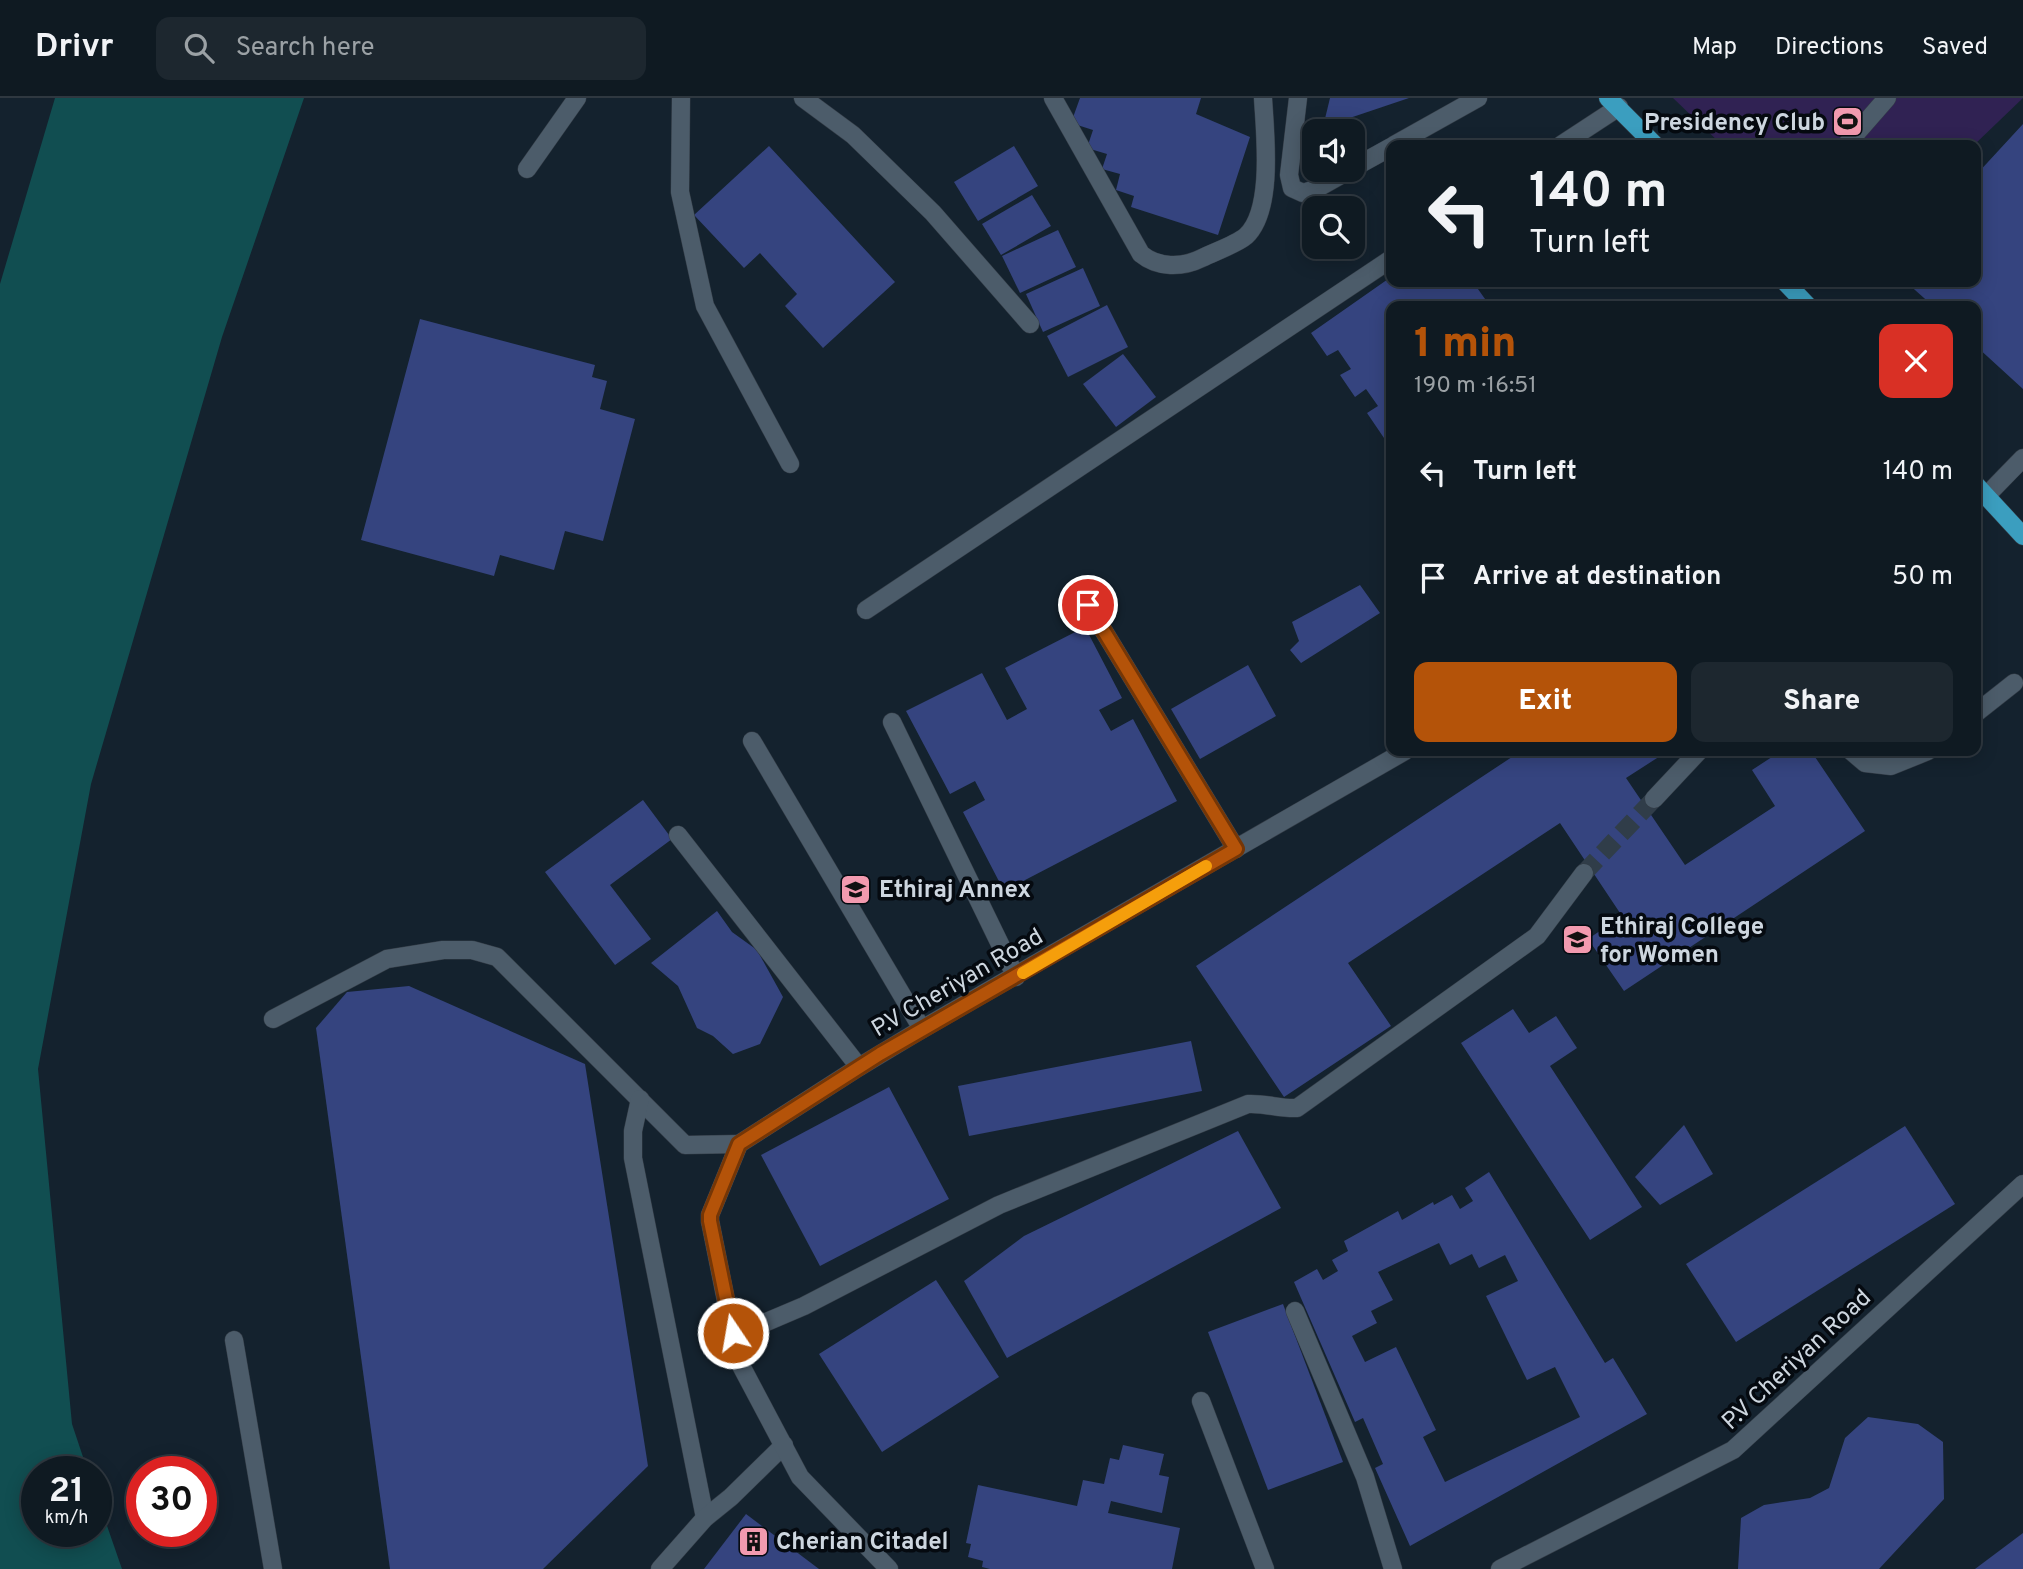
<!DOCTYPE html>
<meta charset="utf-8">
<style>
body{margin:0;font-family:Overpass,sans-serif;background:#1d272f;color:#f1f3f6;height:100vh;display:flex;flex-direction:column;font-size:26px;white-space:nowrap}
*{box-sizing:border-box;margin:0}
p{font-size:23px;color:#9ba1a5}
.icon{flex:none;width:38px;height:38px;fill:none;stroke:currentColor;stroke-width:2;stroke-linecap:round;stroke-linejoin:round}
.map{position:relative;flex:1;overflow:hidden}
.details{position:absolute;left:1386px;top:203px;width:595px;height:455px;display:flex;flex-direction:column;background:#0f1a22;border-radius:14px;box-shadow:0 4px 18px #0003,0 0 0 2px #2f3840}
.details>*{flex:none}
.hud{position:absolute;left:1386px;top:42px;width:595px;height:147px;border-radius:14px;box-shadow:0 4px 18px #0003,0 0 0 2px #2f3840;background:#0f1a22;color:#f1f3f6;overflow:hidden}
.buttons{position:absolute;left:1302px;top:21px;display:grid;gap:14px}
.buttons a{display:grid;place-items:center;width:63px;height:63px;border-radius:14px;background:#0f1a22;box-shadow:0 4px 18px #0003,0 0 0 2px #2f3840;font-size:35px}
.speed{position:absolute;left:21px;top:1358px;display:flex;gap:14px;font-size:35px;font-weight:700;text-align:center}
.speed>*{display:grid;place-content:center;width:91px;height:91px;border-radius:50%;background:#0f1a22;box-shadow:0 4px 18px #0003,0 0 0 2px #2f3840;line-height:1}
.speed small{font-size:18px;font-weight:400}
.speed .limit{border:10px solid #d22;background:#fff;color:#111}
.pin{position:absolute;display:grid;place-items:center;width:60px;height:60px;color:#fff;margin:-30px;border:4px solid #fff;border-radius:50%;box-shadow:0 2px 7px #0007}
.me{position:absolute;width:77px;margin:-38px;rotate:348deg;stroke-linejoin:round;filter:drop-shadow(0 0 5px #0008)}
.turn{display:flex;align-items:center;gap:24px;height:147px;padding:0 28px;font-size:32px}
.turn .icon{width:91px;height:91px;stroke-width:2.5}
.turn b{display:block;font-size:49px;line-height:60px}
.round{display:grid;place-items:center;flex:none;width:74px;height:74px;border-radius:14px;background:#1d272f}
.summary{display:flex;align-items:center;justify-content:space-between;height:119px;padding:0 28px}
h1{font-size:42px;font-weight:800;line-height:52px;color:#b45309}
.cta{display:flex;gap:14px;margin-top:auto;padding:14px 28px}
.cta a{flex:1;height:80px;border-radius:14px;background:#b45309;color:#fff;font-size:28px;font-weight:800;line-height:80px;text-align:center}
.cta a+a{background:#1d272f;color:#f1f3f6}
ul{padding:0;list-style:none}
li{display:flex;align-items:center;gap:21px;height:105px;padding:0 28px}
li div{flex:1}
li b{display:block;font-size:26px}
li em{font-style:normal}
header{display:flex;align-items:center;gap:42px;box-sizing:border-box;height:98px;padding:0 35px;background:#0f1a22;border-bottom:2px solid #2f3840}
header strong{font-size:33px}
nav{display:flex;gap:38px;margin-inline-start:auto;font-size:24px}
.search{width:490px;height:63px;background:#1d272f;display:flex;align-items:center;gap:18px;box-sizing:border-box;padding:0 24px;border-radius:14px;color:#9ba1a5;font-size:26px}
.map>svg:first-child{display:block}
</style>
<header>
<strong>Drivr</strong>
<div class="search"><svg class="icon" aria-label="search" viewBox="0 0 24 24"><circle cx="10" cy="10" r="6"/><path d="M15 15l6 6"/></svg>Search here</div>
<nav><a>Map</a><a>Directions</a><a>Saved</a></nav>
</header>
<div class="map">
<svg width="2023" height="1471" viewBox="0 0 2023 1471">
<rect width="100%" height="100%" fill="#14222e"/>
<polygon fill="#302253" points="1673,0 2023,0 1974,47 1722,47"/>
<polygon fill="#114e51" points="55,0 304,0 222,239 91,686 38,971 72,1326 88,1374 37,1374 37,1433 96,1433 96,1396 122,1471 0,1471 0,186"/>
<g fill="#35447f" fill-rule="evenodd">
<polygon points="1080,0 1201,0 1196,16 1250,39 1218,137 1131,109 1134,98 1116,92 1120,76 1102,71 1107,56 1087,50 1093,32 1071,25"/>
<polygon points="1330,0 1409,0 1323,29"/>
<polygon points="2023,26 2023,291 1976,248 1976,208 1933,208 1906,184 1976,184 1976,77"/>
<polygon points="769,48 895,184 823,250 785,208 797,196 760,155 744,170 694,117"/>
<polygon points="1014,48 1038,88 978,123 954,84"/>
<polygon points="1032,97 1051,128 1001,157 982,126"/>
<polygon points="1058,132 1076,169 1020,195 1002,158"/>
<polygon points="1083,170 1100,208 1043,234 1026,196"/>
<polygon points="1391,179 1391,184 1473,184 1490,208 1391,208 1391,335 1384,340 1367,315 1378,308 1366,291 1355,299 1340,277 1351,271 1338,252 1327,258 1311,235"/>
<polygon points="1107,207 1128,249 1068,279 1047,238"/>
<polygon points="420,221 595,267 592,279 607,283 600,311 635,321 603,443 565,433 554,472 500,457 494,478 361,442"/>
<polygon points="1123,256 1156,299 1116,329 1083,286"/>
<polygon points="1360,487 1380,515 1301,565 1290,552 1299,543 1292,524"/>
<polygon points="1085,529 1122,600 1099,612 1111,633 1133,621 1177,703 1004,793 963,714 985,702 975,683 950,696 906,613 982,575 1007,622 1027,611 1005,570"/>
<polygon points="1248,567 1276,618 1200,661 1171,611"/>
<polygon points="1521,653 1668,653 1626,680 1685,767 1775,708 1752,672 1781,653 1811,653 1865,733 1624,893 1588,841 1622,818 1560,725 1348,865 1391,928 1284,999 1196,868"/>
<polygon points="643,702 672,741 610,787 651,841 615,867 545,774"/>
<polygon points="717,813 732,834 757,852 783,899 760,946 733,956 713,938 697,930 678,888 651,865"/>
<polygon points="409,888 585,966 648,1368 543,1471 390,1471 316,930 347,894"/>
<polygon points="1513,911 1529,935 1556,918 1577,950 1550,968 1642,1109 1590,1142 1461,945"/>
<polygon points="1191,943 1202,993 969,1038 958,988"/>
<polygon points="889,989 949,1101 820,1168 761,1057"/>
<polygon points="1684,1027 1713,1076 1660,1107 1635,1079"/>
<polygon points="1905,1028 1955,1106 1736,1244 1686,1166"/>
<polygon points="1238,1033 1281,1110 1007,1260 964,1183 1024,1138"/>
<path d="M1489,1074L1605,1265L1613,1260L1647,1316L1410,1448L1375,1370L1383,1366L1363,1320L1355,1324L1294,1184L1317,1171L1323,1182L1338,1173L1332,1162L1348,1153L1344,1143L1398,1113L1402,1122L1433,1104L1434,1107L1452,1097L1460,1111L1473,1103L1465,1090ZM1439,1145L1450,1167L1472,1156L1479,1170L1505,1157L1518,1183L1486,1198L1527,1282L1555,1269L1580,1319L1445,1384L1423,1339L1436,1332L1396,1249L1365,1264L1352,1238L1377,1225L1371,1213L1393,1202L1378,1174Z"/>
<polygon points="936,1182 999,1279 882,1354 819,1256"/>
<polygon points="1283,1206 1343,1364 1268,1392 1208,1234"/>
<polygon points="1868,1319 1918,1326 1943,1344 1944,1401 1879,1471 1738,1471 1741,1420 1764,1407 1810,1400 1829,1390 1845,1340"/>
<polygon points="1123,1347 1164,1356 1159,1377 1169,1379 1162,1415 1111,1403 1108,1415 1180,1430 1172,1471 990,1471 982,1469 983,1463 968,1459 971,1446 966,1445 978,1387 1077,1408 1083,1382 1104,1386 1110,1360 1119,1362"/>
<polygon points="746,1416 819,1471 704,1471"/>
<polygon points="2023,1435 2023,1471 1975,1471"/>
</g>
<g fill="none" stroke-linecap="round" stroke-linejoin="round">
<polyline stroke="#303d49" stroke-width="18" stroke-dasharray="18 9" stroke-linecap="butt" points="1584,775 1654,701"/>
<defs>
<g id="minor">
<polyline points="681,0 680,94 705,208 790,366"/>
<polyline points="803,0 853,37 933,115 1030,226"/>
<path d="M1053,0L1141,156C1158,170 1182,170 1202,160C1214,154 1237,146 1246,138C1274,112 1265,35 1263,0"/>
<polyline points="1298,0 1289,77 1292,90 1303,95 1318,90 1350,72"/>
<polyline points="1394,47 1478,0"/>
<polyline points="1561,47 1619,9"/>
<polyline points="1846,47 1887,0"/>
<polyline points="1353,70 1391,49"/>
<polyline points="527,71 577,0"/>
<polyline points="1986,398 2023,360"/>
<polyline points="1088,507 1236,751"/>
<polyline points="866,512 1391,161"/>
<polyline points="1976,615 2014,585"/>
<polyline points="892,624 1016,879"/>
<polyline points="752,643 922,931"/>
<polyline points="1851,653 1865,665 1891,668 1928,653"/>
<polyline points="1654,701 1699,653"/>
<polyline points="678,737 859,969"/>
<polyline points="273,921 387,861 443,852 472,852 497,859 685,1047 739,1046"/>
<polyline points="640,1001 633,1033 633,1060 705,1420"/>
<polyline points="1295,1213 1365,1379 1393,1471"/>
<path d="M733,1235L750,1231L804,1208L999,1107L1248,1006C1266,1005 1280,1011 1297,1010L1537,838L1584,775"/>
<polyline points="234,1242 273,1471"/>
<polyline points="1201,1303 1265,1471"/>
<polyline points="660,1471 705,1420 731,1399 784,1347"/>
<polyline points="889,1471 800,1379 738,1262 710,1123 710,1117 739,1046 859,969 922,931 1405,653"/>
<polyline points="1500,1471 1733,1352 2023,1086"/>
</g>
<g id="major">
<polyline points="1608,0 1655,47"/>
<polyline points="1785,184 1808,208"/>
<polyline points="1976,387 2023,438"/>
</g>
</defs>
<use href="#minor" stroke="#333c46" stroke-width="19"/>
<use href="#major" stroke="#333c46" stroke-width="19"/>
<use href="#minor" stroke="#4c5c6a" stroke-width="18"/>
<use href="#major" stroke="#3b9ebf" stroke-width="18"/>
</g>
<g fill="none" stroke-linecap="round" stroke-linejoin="round">
<defs>
<polyline id="route" points="733,1235 710,1123 710,1117 739,1046 880,956 1236,751 1088,507"/>
</defs>
<use href="#route" stroke="#753606" stroke-width="18"/>
<use href="#route" stroke="#b45309" stroke-width="12"/>
<polyline stroke="#f59e0b" stroke-width="12" points="1023,875 1206,768"/>
</g>
<defs>
<symbol id="stadium-square" viewBox="-11 -11 22 22"><rect x="-9" y="-9" width="18" height="18" rx="4" fill="#f29aaf" stroke="#050a10"/><path d="M0-5a6.5 5 0 1 0 0 10a6.5 5 0 1 0 0-10ZM-3.5-1.8h7v3.6h-7Z" fill="#111"/></symbol>
<symbol id="university-square" viewBox="-11 -11 22 22"><rect x="-9" y="-9" width="18" height="18" rx="4" fill="#f29aaf" stroke="#050a10"/><path d="M0-5L7-2L0 1L-7-2ZM-4 1L0 2.5L4 1V4Q0 6-4 4Z" fill="#111"/></symbol>
<symbol id="building-square" viewBox="-11 -11 22 22"><rect x="-9" y="-9" width="18" height="18" rx="4" fill="#f29aaf" stroke="#050a10"/><path d="M-4-6H4V6H1V3H-1V6H-4ZM-2.5-4.3h1.7v1.8h-1.7ZM.8-4.3h1.7v1.8H.8ZM-2.5-1h1.7V.8h-1.7ZM.8-1h1.7V.8H.8Z" fill="#111"/></symbol>
</defs>
<g fill-rule="evenodd">
<use href="#stadium-square" x="1830" y="6" width="35" height="35"/>
<use href="#university-square" x="838" y="774" width="35" height="35"/>
<use href="#university-square" x="1560" y="824" width="35" height="35"/>
<use href="#building-square" x="736" y="1426" width="35" height="35"/>
</g>
<g text-anchor="middle" stroke-width="7" stroke-linejoin="round" paint-order="stroke">
<g font-size="24" font-weight="bold" fill="#cdd6df" stroke="#050a10" text-anchor="start">
<text x="1825" y="32" text-anchor="end">Presidency Club</text>
<text x="879" y="799">Ethiraj Annex</text>
<text x="1600" y="836">Ethiraj College<tspan x="1600" dy="28">for Women</tspan></text>
<text x="776" y="1451">Cherian Citadel</text>
</g>
<g font-size="24" fill="#cdd6df" stroke="#050a10">
<text transform="translate(957 884) rotate(-30)" y="8">P.V Cheriyan Road</text>
<text transform="translate(1796 1261) rotate(-43)" y="8">P.V Cheriyan Road</text>
</g>
</g>
</svg>
<div class="buttons">
<a><svg class="icon" aria-label="sound" viewBox="0 0 24 24"><path d="M4 9h4l5-4v14l-5-4H4zM17 9q2 3 0 6"/></svg></a>
<a><svg class="icon" aria-label="search" viewBox="0 0 24 24"><circle cx="10" cy="10" r="6"/><path d="M15 15l6 6"/></svg></a>
</div>
<div class="speed"><div>21<small>km/h</small></div><div class="limit">30</div></div>
<div class="pin" style="left:1088px;top:507px;background:#d93025"><svg class="icon" aria-label="arrive" viewBox="0 0 24 24"><path d="M6 21V4h12l-3 4 3 4H6"/></svg></div>
<svg class="me" style="left:733px;top:1235px" viewBox="-20 -20 40 40"><circle r="17" fill="#b45309" stroke="#fff" stroke-width="3"/><path d="M0-11L8 9 0 5-8 9z" fill="#fff"/></svg>
<div class="hud">
<div class="turn"><svg class="icon" aria-label="left" viewBox="0 0 24 24"><path d="M17 20v-9H6M10 6l-5 5 5 5"/></svg><div><b>140 m</b>Turn left</div></div>
</div>
<section class="details">
<div class="summary"><div><h1>1 min</h1><p>190 m · 16:51</p></div><a class="round" style="background:#d93025;color:#fff"><svg class="icon" aria-label="close" viewBox="0 0 24 24"><path d="M6 6l12 12M18 6L6 18"/></svg></a></div>
<ul>
<li><svg class="icon" aria-label="left" viewBox="0 0 24 24"><path d="M17 20v-9H6M10 6l-5 5 5 5"/></svg><div><b>Turn left</b></div><em>140 m</em></li>
<li><svg class="icon" aria-label="arrive" viewBox="0 0 24 24"><path d="M6 21V4h12l-3 4 3 4H6"/></svg><div><b>Arrive at destination</b></div><em>50 m</em></li>
</ul>
<div class="cta"><a>Exit</a><a>Share</a></div>
</section>
</div>
